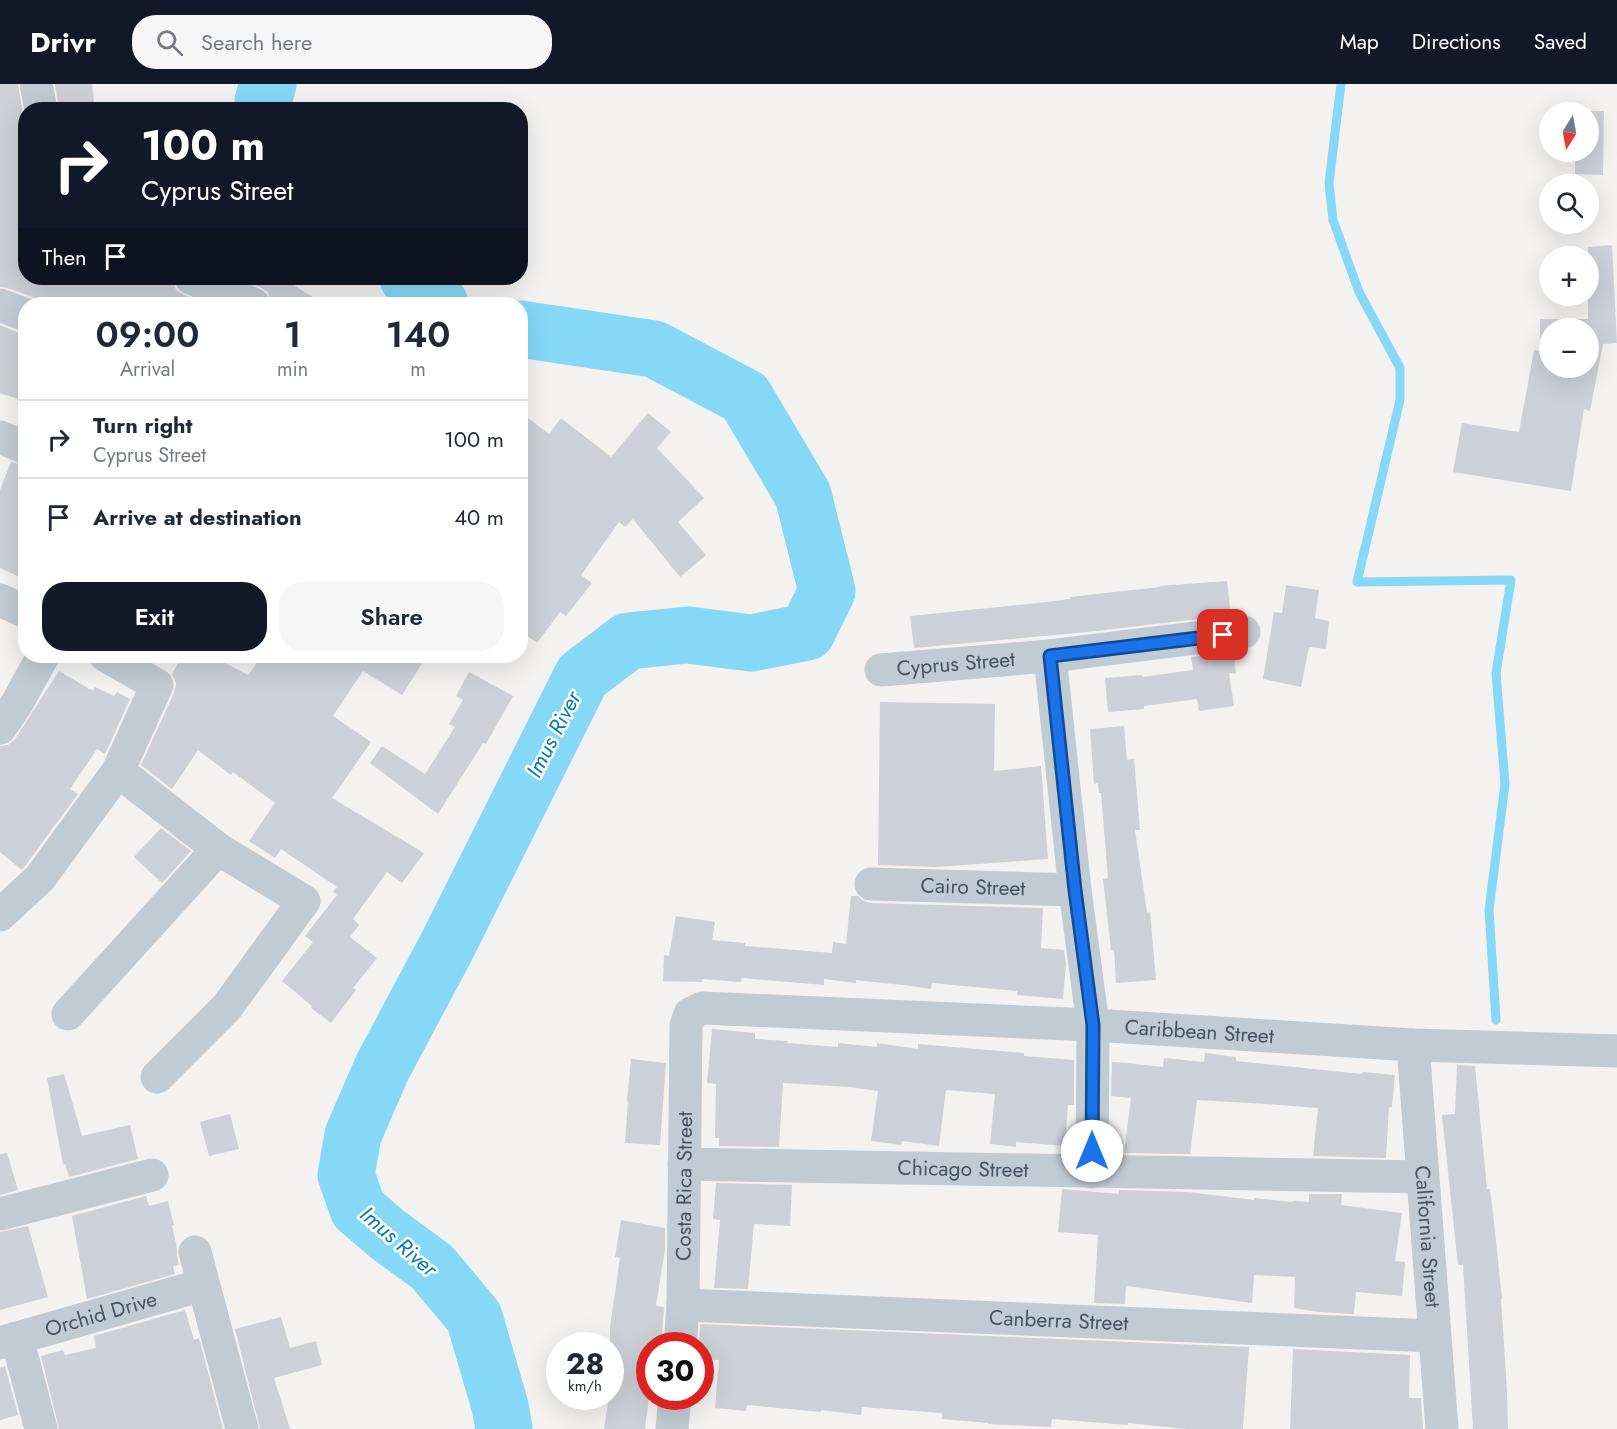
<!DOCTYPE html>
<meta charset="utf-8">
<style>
body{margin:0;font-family:Jost,sans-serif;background:#f6f6f7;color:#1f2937;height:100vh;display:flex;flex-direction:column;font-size:22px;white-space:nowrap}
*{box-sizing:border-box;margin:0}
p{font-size:20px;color:#747a83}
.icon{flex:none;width:33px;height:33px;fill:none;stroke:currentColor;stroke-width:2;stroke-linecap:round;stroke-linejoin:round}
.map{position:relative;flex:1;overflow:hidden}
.drawer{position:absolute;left:18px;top:213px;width:510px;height:366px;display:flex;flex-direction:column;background:#fff;border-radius:24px;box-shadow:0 6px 24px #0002}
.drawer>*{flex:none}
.top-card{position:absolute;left:18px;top:18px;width:510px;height:183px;border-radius:24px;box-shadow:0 6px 24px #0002;background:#111827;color:#fff;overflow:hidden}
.needle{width:39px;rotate:191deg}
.tools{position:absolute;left:1539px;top:18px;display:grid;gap:12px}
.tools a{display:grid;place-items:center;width:60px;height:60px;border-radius:50%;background:#fff;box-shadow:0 6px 24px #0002;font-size:30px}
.speed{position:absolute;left:546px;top:1248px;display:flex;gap:12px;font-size:30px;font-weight:700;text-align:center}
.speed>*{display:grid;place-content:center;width:78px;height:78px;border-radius:50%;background:#fff;box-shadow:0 6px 24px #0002;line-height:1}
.speed small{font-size:15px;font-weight:400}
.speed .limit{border:9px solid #d22;background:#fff;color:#111}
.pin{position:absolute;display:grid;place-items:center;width:51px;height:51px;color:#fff;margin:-26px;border-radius:12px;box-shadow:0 3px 9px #0006}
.me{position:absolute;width:66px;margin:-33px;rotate:0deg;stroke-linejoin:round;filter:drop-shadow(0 0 4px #0008)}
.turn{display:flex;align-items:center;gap:21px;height:126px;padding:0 24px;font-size:27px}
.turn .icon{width:78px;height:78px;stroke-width:2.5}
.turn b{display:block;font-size:42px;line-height:51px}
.then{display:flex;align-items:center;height:57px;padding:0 24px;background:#0003;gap:12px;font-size:22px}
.eta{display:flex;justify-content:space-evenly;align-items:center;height:102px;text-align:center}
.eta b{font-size:36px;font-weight:600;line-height:42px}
.primary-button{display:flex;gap:12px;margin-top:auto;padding:12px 24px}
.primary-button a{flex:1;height:69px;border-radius:24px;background:#111827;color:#fff;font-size:24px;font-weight:600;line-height:69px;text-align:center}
.primary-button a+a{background:#f6f6f7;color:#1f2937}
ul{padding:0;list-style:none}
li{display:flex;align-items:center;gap:18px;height:78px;padding:0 24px;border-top:2px solid #e0e1e3}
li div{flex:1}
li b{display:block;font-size:22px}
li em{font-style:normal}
header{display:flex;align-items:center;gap:36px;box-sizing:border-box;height:84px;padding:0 30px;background:#111827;color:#fff}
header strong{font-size:28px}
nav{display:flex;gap:33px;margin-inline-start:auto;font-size:21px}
.search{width:420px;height:54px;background:#f6f6f7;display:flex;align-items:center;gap:15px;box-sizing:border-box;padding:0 21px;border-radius:24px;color:#747a83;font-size:22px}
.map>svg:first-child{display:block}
</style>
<header>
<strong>Drivr</strong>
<div class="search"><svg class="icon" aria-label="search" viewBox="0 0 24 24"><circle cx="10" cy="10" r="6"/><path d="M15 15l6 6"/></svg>Search here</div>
<nav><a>Map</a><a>Directions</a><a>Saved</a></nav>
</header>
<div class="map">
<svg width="1617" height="1345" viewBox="0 0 1617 1345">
<rect width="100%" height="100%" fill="#f4f1f1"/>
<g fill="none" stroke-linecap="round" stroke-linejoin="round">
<polyline stroke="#85d8f6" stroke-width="9" points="1341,0 1329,99 1333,136 1359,208 1400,284 1400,316 1357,498 1511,496 1496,589 1505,700 1489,826 1496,936"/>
<g stroke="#85d8f6" stroke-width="57">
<polyline points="264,26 263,17 268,0"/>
<polyline points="408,194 433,217 440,220"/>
<polyline points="504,1345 500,1322 474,1233 432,1183 387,1150 358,1125 346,1091 353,1051 382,984 446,864 582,592 628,557 688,551 751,559 807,548 827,507 803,411 745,313 654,265 520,245"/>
</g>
</g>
<g fill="#cdd0d6" fill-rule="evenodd">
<polygon points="0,0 18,0 23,30 26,36 26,194 173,194 173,197 176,206 184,211 206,220 41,220 33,213 7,204 0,203"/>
<polygon points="55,0 92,0 95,26 59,26"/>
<polygon points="1575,27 1604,27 1603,91 1575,90 1575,68 1588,68 1588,28 1575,28"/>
<path d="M1612,161L1617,259L1603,260L1590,327L1584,325L1571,407L1453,388L1462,339L1519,348L1534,266L1540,267V235H1588V163ZM1550,244H1588V284H1550Z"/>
<polygon points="238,194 282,194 324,220 271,220 271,217 268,208 260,203"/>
<polygon points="0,241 19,249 26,249 26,318 0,309"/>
<polygon points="520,328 549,350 561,334 611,373 648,329 671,348 657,364 704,414 678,438 706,471 680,493 633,435 625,443 619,438 581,491 592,499 566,532 560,528 537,559 520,547 520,494 527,483 520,479"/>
<polygon points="11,378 26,382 26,496 0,484 0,406"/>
<polygon points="1227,497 1231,531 1088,548 914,564 910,532 1029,520 1070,515 1070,513 1160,503 1159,502"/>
<polygon points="1286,501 1319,506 1315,534 1329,537 1326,565 1309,563 1301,603 1263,595 1274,528 1282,529"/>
<polygon points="1234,568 1236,590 1229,589 1234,622 1199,627 1197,615 1144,622 1144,625 1108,628 1105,594 1142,591 1142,593 1193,586 1191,573"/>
<polygon points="182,572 212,572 248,591 262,572 427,572 402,611 363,587 333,632 371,658 332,714 424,769 402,799 387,788 353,835 359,841 350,853 377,874 353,904 356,906 331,939 311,924 312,922 282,897 313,858 305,852 337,811 333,808 337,803 281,765 275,774 249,757 275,719 233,688 231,691 198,666 172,705 141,681 174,609 176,599 172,590"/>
<polygon points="59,587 93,607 95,603 114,612 117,608 130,615 105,670 97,665 70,705 78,710 22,786 0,768 0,662 8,661 15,655"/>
<polygon points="469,588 513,612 486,660 483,659 438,730 370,679 382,662 425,690 455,643 449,640 463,616 456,612"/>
<polygon points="880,618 995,620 994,687 1041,682 1048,775 936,783 878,781"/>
<polygon points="1124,642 1127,676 1134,675 1140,746 1135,746 1147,829 1150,828 1156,896 1116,899 1114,866 1111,866 1103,795 1108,794 1101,709 1099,709 1098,699 1094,700 1090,645"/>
<polygon points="161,744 191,767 162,799 134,773"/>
<polygon points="851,812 858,812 862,816 870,819 1043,824 1041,864 1064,866 1066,880 1063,915 1017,911 1017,907 932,899 931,905 911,902 856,896 856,899 824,895 824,901 742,894 741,898 702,895 702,898 663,897 664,871 669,872 676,832 715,838 712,856 745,859 745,862 832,869 833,858 846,860"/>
<polygon points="712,945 755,949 755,955 788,957 787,959 838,963 838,959 877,963 877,959 918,965 918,960 1024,969 1024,972 1074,976 1074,1021 1068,1021 1065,1062 1016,1058 1016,1063 990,1060 995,1010 946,1006 939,1062 902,1057 901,1061 871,1057 878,1007 849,1003 785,999 783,999 779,1063 719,1062 719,1054 715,1054 716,1000 707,999"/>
<polygon points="1205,969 1236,973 1236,977 1362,990 1363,988 1395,991 1392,1023 1389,1023 1386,1074 1313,1072 1318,1024 1267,1020 1197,1016 1190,1070 1124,1069 1131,1014 1111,1012 1112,978 1127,979 1163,983 1164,974 1204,978"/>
<polygon points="631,975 666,979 660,1061 625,1059 628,1017 627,1017"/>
<polygon points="1457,981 1475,982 1487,1105 1490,1105 1494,1138 1502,1215 1501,1215 1507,1307 1508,1345 1473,1345 1463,1181 1458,1181 1442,1031 1455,1030"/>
<polygon points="64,990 82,1052 130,1041 138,1075 69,1093 65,1080 63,1081 47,994"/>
<polygon points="230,1030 239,1065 209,1072 200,1038"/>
<polygon points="7,1069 18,1106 0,1111 0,1070"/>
<polygon points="716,1099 792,1101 790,1142 754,1140 748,1205 714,1204 720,1136 713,1135"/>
<polygon points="1062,1105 1119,1110 1119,1106 1188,1108 1254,1116 1254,1114 1293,1118 1293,1117 1309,1118 1309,1110 1342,1110 1341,1121 1402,1129 1395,1177 1405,1178 1402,1212 1356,1208 1354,1230 1318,1228 1294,1224 1295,1193 1254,1191 1252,1219 1126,1202 1125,1220 1094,1219 1098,1151 1058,1148"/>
<polygon points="146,1112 149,1122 168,1117 174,1141 172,1142 177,1163 177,1172 179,1181 173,1182 175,1190 87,1215 72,1132"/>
<polygon points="621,1136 665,1144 665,1165 656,1222 664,1223 661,1262 650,1260 650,1305 645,1345 604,1345 609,1312 610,1312 610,1243 620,1174 615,1173"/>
<polygon points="28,1142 48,1213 0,1226 0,1148"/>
<polygon points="185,1226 194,1256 199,1254 223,1345 59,1345 41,1272 63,1266 65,1271 96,1264 94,1252"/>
<polygon points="281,1233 290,1264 316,1257 322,1281 274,1294 290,1345 260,1345 235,1245"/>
<polygon points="700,1240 1249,1263 1243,1345 1186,1345 1128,1339 1128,1341 1052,1335 1051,1343 988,1340 988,1339 942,1335 942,1329 862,1323 861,1331 821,1326 821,1328 747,1321 746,1327 715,1324 719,1276 700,1275 700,1262 699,1262"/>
<polygon points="1293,1265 1410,1271 1409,1314 1421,1314 1423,1345 1290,1345"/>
<polygon points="5,1282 18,1331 0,1336 0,1284"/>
</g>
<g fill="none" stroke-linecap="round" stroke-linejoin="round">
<g stroke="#c1cbd4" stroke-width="33">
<polyline points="36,0 41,26"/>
<polyline points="191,194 253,220"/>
<polyline points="0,221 26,231"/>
<polyline points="0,353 26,364"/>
<polyline points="0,516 26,528"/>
<polyline points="1050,572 1075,806 1093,941 1092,1088"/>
<path id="s1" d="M881,586L1050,572L1244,548"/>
<polyline points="0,644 16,621 43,572"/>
<polyline points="118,687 218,765 304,817 227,923 157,993"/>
<path id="s2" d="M871,800L1075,806"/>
<polyline points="0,831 40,794 118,687 157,601 106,572"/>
<polyline points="68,930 218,765"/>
<path id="s3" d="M1413,961L1442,1345"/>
<path id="s4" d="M684,1080L1422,1093"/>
<polyline points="0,1130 152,1091"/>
<polyline points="195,1168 242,1345"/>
<path id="s5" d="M683,1221L1434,1252"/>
<polyline points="17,1254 41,1345"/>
<path id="s6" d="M0,1259L203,1201"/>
<path id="s7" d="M680,1262L683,1221L686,942L690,930L702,924L1093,941L1413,961L1617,967"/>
<polyline points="672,1345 675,1312"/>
</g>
</g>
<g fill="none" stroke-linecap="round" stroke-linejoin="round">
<defs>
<polyline id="route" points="1092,1067 1093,941 1075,806 1050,572 1223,551"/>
</defs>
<use href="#route" stroke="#114b97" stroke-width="15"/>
<use href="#route" stroke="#1a73e8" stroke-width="10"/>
</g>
<g text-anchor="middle" stroke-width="5" stroke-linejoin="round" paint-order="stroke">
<g font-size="21" fill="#475361" stroke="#fff">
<text dy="7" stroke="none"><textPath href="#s1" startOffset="75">Cyprus Street</textPath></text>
<text dy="7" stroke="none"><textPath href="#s2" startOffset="102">Cairo Street</textPath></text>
<text dy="7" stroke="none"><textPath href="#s7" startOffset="844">Caribbean Street</textPath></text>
<text dy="7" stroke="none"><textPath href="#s4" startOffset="279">Chicago Street</textPath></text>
<text dy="7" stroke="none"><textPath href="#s7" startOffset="160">Costa Rica Street</textPath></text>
<text dy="7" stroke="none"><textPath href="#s3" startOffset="192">California Street</textPath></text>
<text dy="7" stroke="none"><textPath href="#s6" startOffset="105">Orchid Drive</textPath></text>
<text dy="7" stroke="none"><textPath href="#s5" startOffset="376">Canberra Street</textPath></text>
</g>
<g font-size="22" font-style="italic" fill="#027daa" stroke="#fff">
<text transform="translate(553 650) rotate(-63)" y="8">Imus River</text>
<text transform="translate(399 1157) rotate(41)" y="8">Imus River</text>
</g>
</g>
</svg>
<div class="tools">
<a><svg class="needle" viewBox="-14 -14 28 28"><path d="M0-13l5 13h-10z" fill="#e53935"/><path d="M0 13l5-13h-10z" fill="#747a83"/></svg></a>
<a><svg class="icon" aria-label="search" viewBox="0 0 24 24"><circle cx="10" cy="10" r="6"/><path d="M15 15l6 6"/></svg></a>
<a>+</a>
<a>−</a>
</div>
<div class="speed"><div>28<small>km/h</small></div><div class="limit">30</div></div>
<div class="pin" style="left:1223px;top:551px;background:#d93025"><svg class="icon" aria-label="arrive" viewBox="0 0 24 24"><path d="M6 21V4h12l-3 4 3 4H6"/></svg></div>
<svg class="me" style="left:1092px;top:1067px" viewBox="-20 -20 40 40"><circle r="19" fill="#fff"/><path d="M0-13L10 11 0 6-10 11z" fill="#1a73e8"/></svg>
<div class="top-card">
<div class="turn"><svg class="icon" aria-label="right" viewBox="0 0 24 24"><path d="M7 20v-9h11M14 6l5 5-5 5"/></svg><div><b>100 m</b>Cyprus Street</div></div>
<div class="then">Then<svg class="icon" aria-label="arrive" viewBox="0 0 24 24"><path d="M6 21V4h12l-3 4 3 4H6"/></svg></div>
</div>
<section class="drawer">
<div class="eta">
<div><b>09:00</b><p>Arrival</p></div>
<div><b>1</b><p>min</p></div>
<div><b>140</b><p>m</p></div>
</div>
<ul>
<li><svg class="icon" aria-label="right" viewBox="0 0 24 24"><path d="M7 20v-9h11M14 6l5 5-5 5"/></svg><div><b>Turn right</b><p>Cyprus Street</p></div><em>100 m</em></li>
<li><svg class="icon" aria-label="arrive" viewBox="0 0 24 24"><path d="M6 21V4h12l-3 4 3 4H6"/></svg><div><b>Arrive at destination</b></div><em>40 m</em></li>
</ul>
<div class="primary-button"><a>Exit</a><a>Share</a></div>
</section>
</div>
